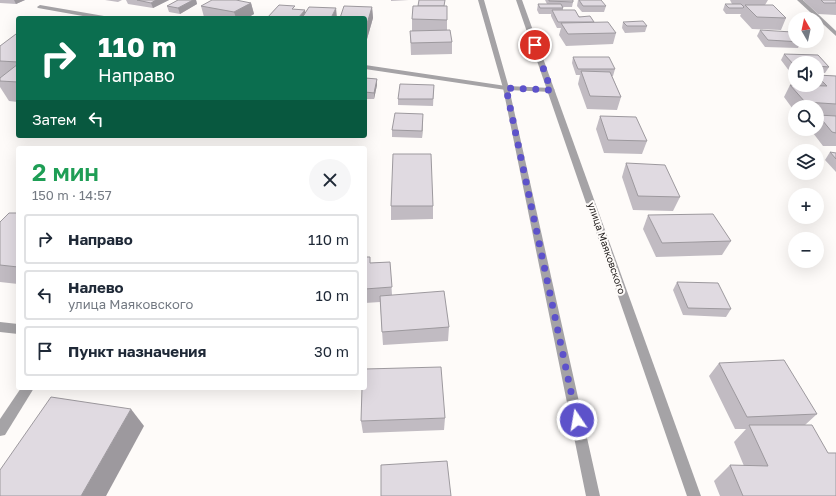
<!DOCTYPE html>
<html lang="ru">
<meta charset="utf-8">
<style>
body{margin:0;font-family:"Golos Text",sans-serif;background:#f6f6f7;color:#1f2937;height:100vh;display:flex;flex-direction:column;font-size:15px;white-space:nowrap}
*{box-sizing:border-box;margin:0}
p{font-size:13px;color:#747a83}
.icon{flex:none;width:22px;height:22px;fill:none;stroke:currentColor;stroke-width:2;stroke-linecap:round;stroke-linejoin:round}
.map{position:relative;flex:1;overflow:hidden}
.side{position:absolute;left:16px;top:146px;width:351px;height:244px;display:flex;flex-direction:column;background:#fff;border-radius:4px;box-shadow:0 4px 16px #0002}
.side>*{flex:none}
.banner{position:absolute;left:16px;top:16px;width:351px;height:122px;border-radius:4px;box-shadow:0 4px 16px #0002;background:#0b6e4f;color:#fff;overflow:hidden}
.needle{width:26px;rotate:351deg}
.controls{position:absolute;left:788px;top:12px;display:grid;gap:8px}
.controls a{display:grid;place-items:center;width:36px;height:36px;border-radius:50%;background:#fff;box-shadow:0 4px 16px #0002;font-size:20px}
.pin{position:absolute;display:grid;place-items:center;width:34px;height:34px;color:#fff;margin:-17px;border:2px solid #fff;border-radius:50%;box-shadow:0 1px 4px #0007}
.me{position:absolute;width:44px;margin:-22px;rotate:348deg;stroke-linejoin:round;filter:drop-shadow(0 0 3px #0008)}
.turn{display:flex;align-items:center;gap:14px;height:84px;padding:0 16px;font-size:18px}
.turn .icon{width:52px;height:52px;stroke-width:2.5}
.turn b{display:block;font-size:28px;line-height:34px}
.then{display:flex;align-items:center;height:38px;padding:0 16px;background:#0003;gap:8px;font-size:15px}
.round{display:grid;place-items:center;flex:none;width:42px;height:42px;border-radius:21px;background:#f6f6f7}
.headline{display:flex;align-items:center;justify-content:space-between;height:68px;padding:0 16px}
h1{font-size:24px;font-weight:600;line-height:30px;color:#1e9e55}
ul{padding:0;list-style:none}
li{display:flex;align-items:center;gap:12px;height:50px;margin:0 8px 6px;padding:0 8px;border:2px solid #e0e1e3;border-radius:4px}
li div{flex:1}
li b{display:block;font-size:15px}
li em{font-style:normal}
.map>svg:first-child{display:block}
</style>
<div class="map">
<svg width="836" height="496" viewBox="0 0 836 496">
<rect width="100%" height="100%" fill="#fefbf9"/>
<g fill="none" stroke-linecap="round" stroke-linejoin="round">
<g fill="#a5a3a6" fill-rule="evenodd">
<polygon points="40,5 104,16 107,18 94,18 38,8 37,7"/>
<polygon points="365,65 506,86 551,88 555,90 551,92 506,90 365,69"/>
</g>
<g fill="#a5a3a6" fill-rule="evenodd">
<polygon points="478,0 484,0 509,88 600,496 586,496 503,88"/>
<polygon points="516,0 522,0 701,496 687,496"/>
<polygon points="797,0 803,0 836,31 836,36"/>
<polygon points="0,322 18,324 18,334 0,332"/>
<polygon points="21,388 34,388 5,435 0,436 0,419"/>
</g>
</g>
<g fill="#c1bbc2">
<polygon points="0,0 25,0 16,4 0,3"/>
<polygon points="105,0 122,0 118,2"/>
<polygon points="126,0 169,0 153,8 128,4"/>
<polygon points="177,0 196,0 197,4 180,14 169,12 167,6 178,0"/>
<polygon points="391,0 409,0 391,1"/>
<polygon points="545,0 573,0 573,2 572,7 563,7 563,10 594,22 593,22 616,33 613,44 566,46 559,35 561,28 557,28 551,16 551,14 539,14 537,10 538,4 547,4"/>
<polygon points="578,0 606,6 604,12 582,12 577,6"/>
<polygon points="730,0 768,0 765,5 786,18 781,30 752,29 740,16 741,14 726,14 723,10 725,4 732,4"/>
<polygon points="804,0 836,0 836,15 818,14 804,1"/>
<polygon points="251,3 254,14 247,18 209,18 204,17 201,6"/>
<polygon points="445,6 447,20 447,30 452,42 452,54 411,55 410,31 412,31 412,19"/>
<polygon points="372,7 373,18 367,39 365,38 365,18"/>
<polygon points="623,22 647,26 645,32 625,33 622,28"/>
<polygon points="760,30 801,42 798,48 765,47 757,36"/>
<polygon points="18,34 18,102 9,101 0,87 0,46"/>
<polygon points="784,54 818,55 829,67 825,73 817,73 817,63 795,63 795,72 790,72 781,60"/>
<polygon points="573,57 615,69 613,76 612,76 621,97 617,110 587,109 578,84 580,75 576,75 572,63"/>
<polygon points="817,75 836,76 836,146 823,146 810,129 817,129 817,107 795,107 795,112 784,97 790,85 810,86 810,85 817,85"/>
<polygon points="365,78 377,79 377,85 374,99 365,99"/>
<polygon points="434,85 433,106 398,105 398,99"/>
<polygon points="600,116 647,141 642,154 604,153 596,129"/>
<polygon points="423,121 422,138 392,137 392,130"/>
<polygon points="830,152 836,153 836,172 825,160"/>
<polygon points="626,163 680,197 673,211 633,210 622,177"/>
<polygon points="391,206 433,206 433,219 391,220"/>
<polygon points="18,213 18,284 0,282 0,222"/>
<polygon points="648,215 731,241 722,255 656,257 643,229"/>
<polygon points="365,257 370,257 370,263 390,262 392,295 449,327 448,341 383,345 380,302 365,303"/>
<polygon points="677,282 731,309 726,317 683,315 673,290"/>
<polygon points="719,363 817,414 805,425 836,496 720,496 714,481 730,465 744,466 734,442 746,429 735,429 709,376"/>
<polygon points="445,418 444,430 363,433 361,421"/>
</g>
<g fill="#9d999e">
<polygon points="14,0 25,0 16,4"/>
<polygon points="156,0 169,0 153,8 151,3"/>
<polygon points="193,0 196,0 197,4 180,14 178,8"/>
<polygon points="251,3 254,14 247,18 236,18 234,12"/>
<polygon points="372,7 373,18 367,39 366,27"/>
<polygon points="336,8 337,18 331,18"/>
<polygon points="305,10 306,18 298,18"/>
<polygon points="377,79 377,85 374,99 374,93"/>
<polygon points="423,114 423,121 422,138 422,131"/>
<polygon points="131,409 144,426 106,496 81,496"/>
</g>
<g fill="#e0dae1" stroke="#9d999e">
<polygon points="137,0 156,0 151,3"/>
<polygon points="178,0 193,0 178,8 167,6"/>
<polygon points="212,0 236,0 251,3 234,12 201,6"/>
<polygon points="419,0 445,0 444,6 418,6"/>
<polygon points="549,0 573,0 573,2 549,1"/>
<polygon points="579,0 601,0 606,6 583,6"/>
<polygon points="821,0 836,0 836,3 824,3"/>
<polygon points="538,4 561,4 563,8 540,8"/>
<polygon points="725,4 741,4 744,7 743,8 729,8"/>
<polygon points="279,5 295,6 292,9 305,10 298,18 267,18"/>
<polygon points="745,5 773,5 786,18 757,17"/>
<polygon points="344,6 372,7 366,27 365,27 365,18 340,18"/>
<polygon points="413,6 447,6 447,20 412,19"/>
<polygon points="309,7 336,8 331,18 302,18"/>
<polygon points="552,10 575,10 579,17 590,16 594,22 558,22"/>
<polygon points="643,21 647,26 627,26 623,22"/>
<polygon points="608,22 616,33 568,34 561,23"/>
<polygon points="450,30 452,42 411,43 410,31"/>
<polygon points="760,30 792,32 795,35 795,41 800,41 801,42 768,40"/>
<polygon points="16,34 18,34 18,62 0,61 0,46"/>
<polygon points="784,54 818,55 829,67 817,66 817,63 795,63 795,65 794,65"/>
<polygon points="573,57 609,57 615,69 578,69"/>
<polygon points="18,64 18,82 0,81 0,78"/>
<polygon points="581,71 610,72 621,97 590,96"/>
<polygon points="817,75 836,76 836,104 805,102 790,85 827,86 817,76"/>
<polygon points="365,78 377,79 374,93 365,92"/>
<polygon points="400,84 434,85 433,99 398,99"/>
<polygon points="395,113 423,114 422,131 392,130"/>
<polygon points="818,115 836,116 836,133 832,132"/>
<polygon points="600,116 636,117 647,141 608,140"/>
<polygon points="830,152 836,153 836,159"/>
<polygon points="393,154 431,154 433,206 391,206"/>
<polygon points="626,163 665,165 680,197 638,196"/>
<polygon points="9,213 18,213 18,267 0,265 0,222"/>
<polygon points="713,214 731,241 662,243 648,215"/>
<polygon points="365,257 370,257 370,263 390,262 392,287 365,289"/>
<polygon points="677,282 718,283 731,309 688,308"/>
<polygon points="444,291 449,327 382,332 380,296"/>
<polygon points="784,360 817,414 747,417 719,363"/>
<polygon points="441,367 445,418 361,421 362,388 365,388 365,369"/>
<polygon points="51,397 131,409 81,496 0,496 0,470"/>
<polygon points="749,425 812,425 828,453 836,453 836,496 743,496 730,465 768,466"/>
<polygon points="447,461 451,496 381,496 381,465"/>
</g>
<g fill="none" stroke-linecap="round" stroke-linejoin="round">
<polyline stroke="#5d52ca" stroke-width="7" stroke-dasharray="0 12.6" points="535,45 551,90 506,88 577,420"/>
</g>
<g text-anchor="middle" stroke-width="4" stroke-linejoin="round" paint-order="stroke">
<g font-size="10" fill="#262221" stroke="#fefbf9">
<text transform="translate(607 248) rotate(71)" y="4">улица Маяковского</text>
</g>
</g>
</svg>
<div class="controls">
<a><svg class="needle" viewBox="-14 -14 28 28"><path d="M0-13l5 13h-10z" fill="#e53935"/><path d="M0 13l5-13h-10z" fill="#747a83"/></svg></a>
<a><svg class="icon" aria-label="sound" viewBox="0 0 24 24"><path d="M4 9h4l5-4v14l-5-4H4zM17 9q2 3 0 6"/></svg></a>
<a><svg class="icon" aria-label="search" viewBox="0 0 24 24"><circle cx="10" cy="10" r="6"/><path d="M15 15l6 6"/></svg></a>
<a><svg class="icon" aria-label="layers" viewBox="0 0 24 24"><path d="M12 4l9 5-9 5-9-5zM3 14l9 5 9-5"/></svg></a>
<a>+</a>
<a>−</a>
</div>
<div class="pin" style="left:535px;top:45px;background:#d93025"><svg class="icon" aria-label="arrive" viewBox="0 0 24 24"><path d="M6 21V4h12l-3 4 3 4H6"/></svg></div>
<svg class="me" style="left:577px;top:420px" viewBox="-20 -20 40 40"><circle r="17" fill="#5d52ca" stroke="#fff" stroke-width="3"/><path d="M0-11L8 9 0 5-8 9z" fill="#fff"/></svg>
<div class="banner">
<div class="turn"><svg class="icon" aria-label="right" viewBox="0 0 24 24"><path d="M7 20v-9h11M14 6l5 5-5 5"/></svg><div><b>110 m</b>Направо</div></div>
<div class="then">Затем<svg class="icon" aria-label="left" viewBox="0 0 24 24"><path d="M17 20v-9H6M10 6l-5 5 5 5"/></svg></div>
</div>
<section class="side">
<div class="headline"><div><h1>2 мин</h1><p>150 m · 14:57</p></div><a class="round"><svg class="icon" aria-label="close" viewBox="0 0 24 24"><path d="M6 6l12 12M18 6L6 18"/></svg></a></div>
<ul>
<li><svg class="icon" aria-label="right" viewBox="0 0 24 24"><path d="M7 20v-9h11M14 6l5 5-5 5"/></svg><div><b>Направо</b></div><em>110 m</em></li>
<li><svg class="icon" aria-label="left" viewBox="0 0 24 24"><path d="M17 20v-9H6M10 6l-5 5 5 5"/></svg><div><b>Налево</b><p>улица Маяковского</p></div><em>10 m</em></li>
<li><svg class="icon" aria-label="arrive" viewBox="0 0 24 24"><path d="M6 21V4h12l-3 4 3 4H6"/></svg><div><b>Пункт назначения</b></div><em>30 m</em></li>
</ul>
</section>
</div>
